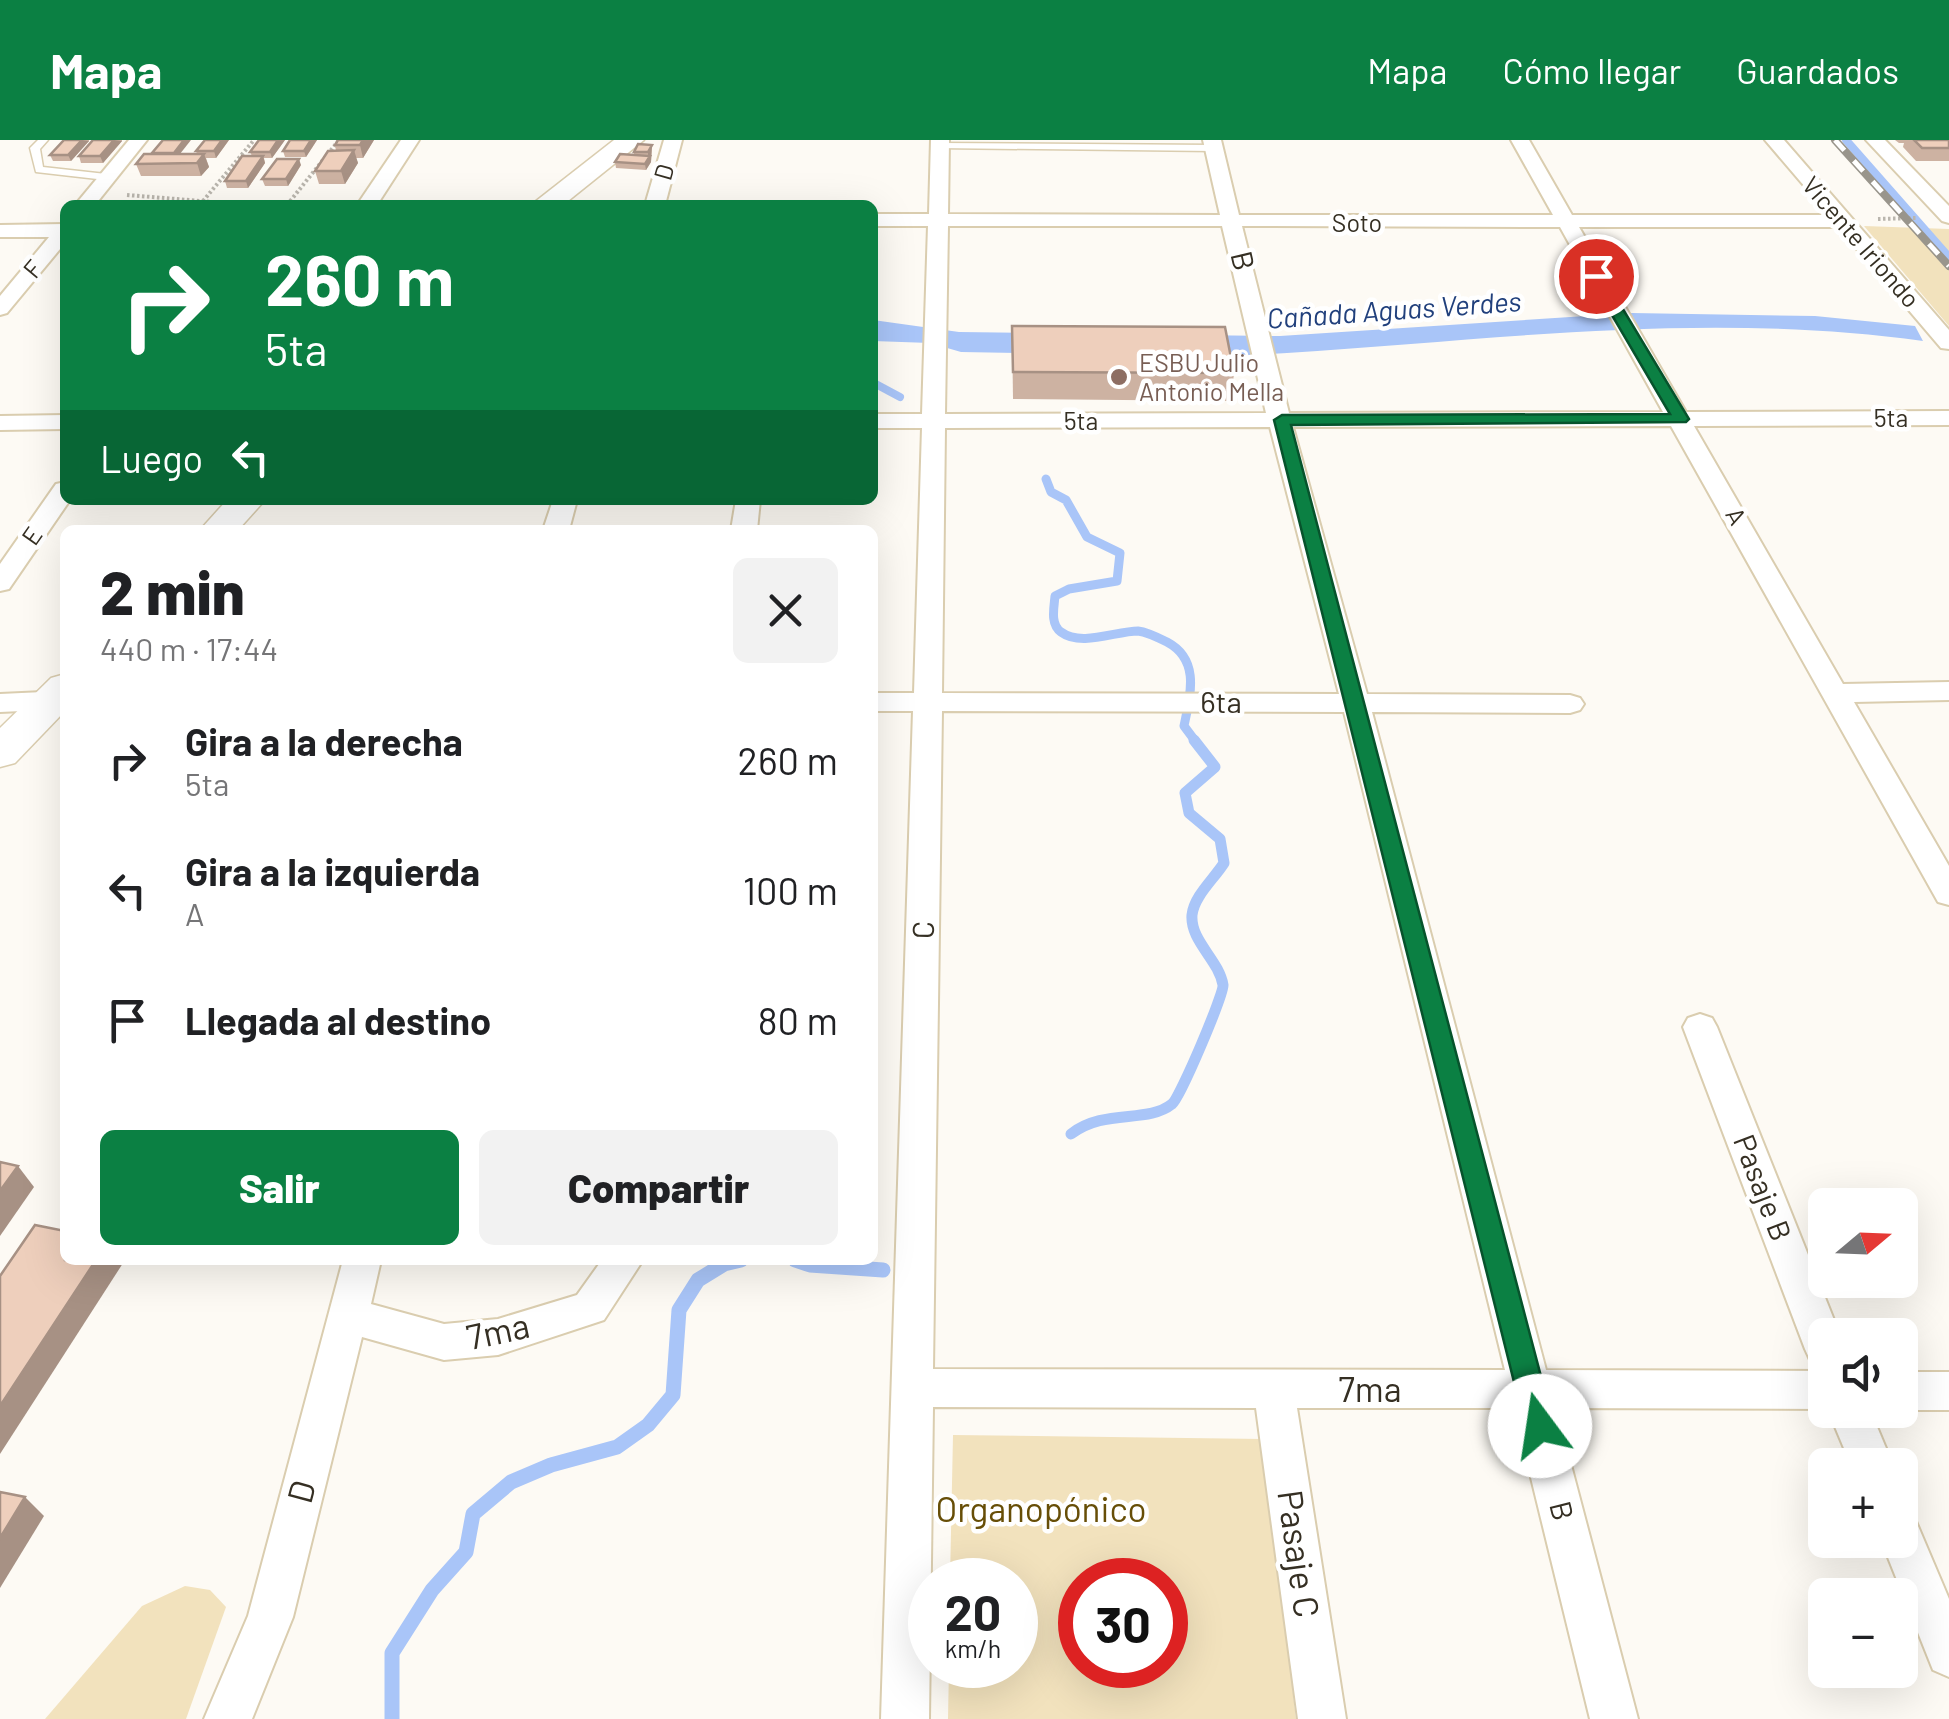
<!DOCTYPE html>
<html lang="es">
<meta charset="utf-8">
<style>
body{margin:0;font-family:Barlow,sans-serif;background:#f2f2f2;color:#202124;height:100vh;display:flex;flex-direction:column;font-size:38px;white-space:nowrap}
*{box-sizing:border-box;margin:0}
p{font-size:32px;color:#757577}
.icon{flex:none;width:55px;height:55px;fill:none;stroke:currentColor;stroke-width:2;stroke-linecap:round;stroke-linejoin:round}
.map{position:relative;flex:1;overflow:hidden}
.drawer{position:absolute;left:60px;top:385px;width:818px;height:740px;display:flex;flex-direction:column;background:#fff;border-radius:15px;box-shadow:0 10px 40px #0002}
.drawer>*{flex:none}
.top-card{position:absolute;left:60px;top:60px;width:818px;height:305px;border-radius:15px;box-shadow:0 10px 40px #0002;background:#0b8043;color:#fff;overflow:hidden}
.needle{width:65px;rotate:71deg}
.tools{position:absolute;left:1808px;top:1048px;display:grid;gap:20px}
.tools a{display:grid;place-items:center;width:110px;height:110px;border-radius:15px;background:#fff;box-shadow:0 10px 40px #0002;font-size:50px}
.speed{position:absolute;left:908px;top:1418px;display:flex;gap:20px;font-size:50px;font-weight:700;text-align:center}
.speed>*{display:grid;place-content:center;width:130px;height:130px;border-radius:50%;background:#fff;box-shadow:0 10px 40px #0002;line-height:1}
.speed small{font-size:25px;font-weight:400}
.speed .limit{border:15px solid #d22;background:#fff;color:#111}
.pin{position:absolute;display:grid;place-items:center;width:85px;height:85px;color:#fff;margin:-42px;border:5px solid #fff;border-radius:50%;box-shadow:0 2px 10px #0007}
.me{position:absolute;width:110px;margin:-55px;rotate:346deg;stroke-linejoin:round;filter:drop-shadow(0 0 8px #0008)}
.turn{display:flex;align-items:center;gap:35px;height:210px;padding:0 40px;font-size:45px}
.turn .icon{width:130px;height:130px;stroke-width:2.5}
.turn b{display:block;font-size:70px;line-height:85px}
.then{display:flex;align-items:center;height:95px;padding:0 40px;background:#0003;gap:20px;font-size:38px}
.round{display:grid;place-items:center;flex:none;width:105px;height:105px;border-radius:15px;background:#f2f2f2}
.summary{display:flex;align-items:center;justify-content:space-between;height:170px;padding:0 40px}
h1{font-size:60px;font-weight:800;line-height:75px}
.primary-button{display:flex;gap:20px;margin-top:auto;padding:20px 40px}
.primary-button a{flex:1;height:115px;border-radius:15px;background:#0b8043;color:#fff;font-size:40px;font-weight:800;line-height:115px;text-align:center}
.primary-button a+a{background:#f2f2f2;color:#202124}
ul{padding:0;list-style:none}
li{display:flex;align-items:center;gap:30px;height:130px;padding:0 40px}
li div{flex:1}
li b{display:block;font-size:38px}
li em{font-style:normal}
header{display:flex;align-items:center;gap:60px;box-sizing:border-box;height:140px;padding:0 50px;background:#0b8043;color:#fff}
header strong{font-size:48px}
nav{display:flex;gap:55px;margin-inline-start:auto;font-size:35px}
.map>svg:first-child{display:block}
</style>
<header>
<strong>Mapa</strong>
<nav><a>Mapa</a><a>Cómo llegar</a><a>Guardados</a></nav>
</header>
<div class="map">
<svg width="1949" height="1579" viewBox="0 0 1949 1579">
<rect width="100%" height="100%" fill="#fdfaf4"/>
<g fill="#f2e2bd" fill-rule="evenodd">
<polygon points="1864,86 1949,89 1949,186"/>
<path d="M953,1295L1263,1299L1296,1579H948L949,1525H1015V1440H950ZM1080,1440H1165V1525H1080Z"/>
<polygon points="185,1446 210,1450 226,1467 186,1579 45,1579 142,1466"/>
</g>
<path fill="#a9c5f8" d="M1632,173L1815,176L1915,186L1923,201C1705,171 1504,199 1287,213C1179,220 1069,213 961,212L930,203L873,201V180L959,192L1280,196Z"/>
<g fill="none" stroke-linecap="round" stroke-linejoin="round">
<g stroke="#a9c5f8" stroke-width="8">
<polyline points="1846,0 1949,117"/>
<polyline points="872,242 900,257"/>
</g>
<path stroke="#a9c5f8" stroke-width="9" d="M1046,339L1051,352L1066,360L1087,397L1120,413L1117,441L1069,449L1055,456C1054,468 1050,484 1061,492C1081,507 1116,491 1138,491C1147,492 1159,498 1167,502C1201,520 1190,556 1184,586L1196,602"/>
<path stroke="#a9c5f8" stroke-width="11" d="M1071,994C1105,968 1147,984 1172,964C1180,958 1224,854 1223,845C1219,820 1190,801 1192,775C1194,756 1214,739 1224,723L1220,699L1189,673L1185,653L1215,627L1194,600"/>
<g stroke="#a9c5f8" stroke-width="15">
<polyline points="795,1120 810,1125 883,1130"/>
<polyline points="392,1579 392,1513 432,1450 466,1412 473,1374 511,1342 551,1325 617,1307 648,1285 673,1255 679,1170 698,1140 724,1124 741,1120"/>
</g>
<defs>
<g id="lane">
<polygon points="38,0 48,0 40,9 43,27 106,34 111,37 106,40 36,32 30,8"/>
<polygon points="940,3 1214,5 1219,8 1214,11 937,8 935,6"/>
</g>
<g id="street">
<polygon points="129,0 147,0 95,65 75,65"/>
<polygon points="401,0 419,0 377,65 357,65"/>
<polygon points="664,0 682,0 665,65 645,65"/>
<path d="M931,0H949L948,74L1220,75L1203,0H1221L1239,75H1553L1511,0H1529L1572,75H1829L1765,0H1784L1949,190V209L1941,208L1838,87H1579L1686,272L1949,271V285L1694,286L1843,544L1949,542V560L1854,562L1949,726V765L1938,762L1671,286L1293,287L1367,554L1570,555L1580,558L1584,564L1580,570L1570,573L1372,572L1546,1230L1825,1231V1269L1556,1268L1638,1579H1590L1514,1268H1297L1346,1579H1298L1256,1268L933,1267L929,1579H881L913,571H872V553H914L922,288H872V274H922L928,86H872V74H929ZM948,86H1222L1266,273L945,274ZM1242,86L1560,87L1663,272L1289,273ZM1270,287L1339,554L942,553L945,288ZM942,571L1344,572L1505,1230L933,1229Z"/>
<polygon points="1866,0 1885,0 1949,66 1949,83 1942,81"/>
<polygon points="65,84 65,103 7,173 0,175 0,156 49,97 0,97 0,85"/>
<polygon points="65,275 65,289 0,290 0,276"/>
<polygon points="65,342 65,360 70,360 9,449 0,451 0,424 56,344"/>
<polygon points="553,360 577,360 569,390 543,390"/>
<polygon points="736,360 760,360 757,390 731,390"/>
<polygon points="65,551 65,569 0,572 0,554"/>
<polygon points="1700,874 1712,878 1717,887 1840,1195 1825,1195 1825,1227 1811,1222 1805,1209 1683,887 1688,878"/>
<polygon points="343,1120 381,1120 371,1164 444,1184 498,1179 577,1155 602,1120 643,1120 604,1180 498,1215 444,1220 362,1197 293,1477 252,1579 204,1579 248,1476"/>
<rect x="1900" y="1232" width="49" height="38"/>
<polygon points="1828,1270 1870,1270 1893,1325 1851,1325"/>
<polygon points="1900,1372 1915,1379 1949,1459 1949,1537 1933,1530 1881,1400 1900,1400"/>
</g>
<g id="secondary">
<polygon points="614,0 644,0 563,65 531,65"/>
<polygon points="227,360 265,360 238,390 200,390"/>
<polygon points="65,534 65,571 15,623 0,627 0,588 51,538"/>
</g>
</defs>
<use href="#lane" stroke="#dacdaf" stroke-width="3"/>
<use href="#street" stroke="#dacdaf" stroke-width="4"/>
<use href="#secondary" stroke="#dacdaf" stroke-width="3"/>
<g stroke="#bab6ae" stroke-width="4" stroke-dasharray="2.5 2.5" stroke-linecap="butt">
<polyline points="127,55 250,65"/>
<polyline points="203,61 254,0"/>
<polyline points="287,65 339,0"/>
<polyline points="1878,79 1916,78"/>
</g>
<use href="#lane" fill="#fff" fill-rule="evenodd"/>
<use href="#street" fill="#fff" fill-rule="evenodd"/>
<use href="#secondary" fill="#fff" fill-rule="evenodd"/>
<defs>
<polyline id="rail" points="1835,0 1949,126"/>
</defs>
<use href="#rail" stroke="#99958c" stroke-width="8"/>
<use href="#rail" stroke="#fff" stroke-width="5" stroke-dasharray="14" stroke-linecap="butt"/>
</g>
<g fill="#cdb2a2">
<polygon points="64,0 89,0 89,1 71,21 53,21 50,15"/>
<polygon points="93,0 122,0 122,1 103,23 81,23 79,16"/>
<polygon points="205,0 229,0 216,18 206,18 209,27 201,36 141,36 136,24 180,14 197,14 196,11"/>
<polygon points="259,0 285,0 272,18 264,18 265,23 248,48 227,48 225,41 252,16 250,12"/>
<polygon points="290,0 317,0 306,17 285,17 283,11"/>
<polygon points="374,0 363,18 356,18 358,23 345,44 319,44 315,31 336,11 335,5"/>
<polygon points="1895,0 1949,0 1949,21 1916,21 1903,7 1904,3 1899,3"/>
<polygon points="652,5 651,22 646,30 616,28 615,22 634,15 634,12"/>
<polygon points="301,25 288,46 265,46 262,39"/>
<polygon points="1012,186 1234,233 1231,261 1013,259"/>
</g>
<g fill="#a79184">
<polygon points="82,0 89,1 71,21 68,15"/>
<polygon points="114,0 122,1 103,23 100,16"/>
<polygon points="184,0 191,0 176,19 174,13"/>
<polygon points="222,0 229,0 216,18 214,11"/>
<polygon points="278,0 285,0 272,18 270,12"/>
<polygon points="311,0 317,0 306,17 304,11"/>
<polygon points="363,0 374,0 363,18 360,5"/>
<polygon points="652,5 651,22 646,30 645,24 648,19 648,12"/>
<polygon points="354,10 358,23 345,44 341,31"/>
<polygon points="204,14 209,27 201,36 197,23"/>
<polygon points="263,16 265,23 248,48 246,41"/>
<polygon points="299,19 301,25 288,46 286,39"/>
<polygon points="18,1026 34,1047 0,1096 0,1051"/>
<polygon points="96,1120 125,1120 0,1314 0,1266"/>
<polygon points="25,1357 44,1376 0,1448 0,1398"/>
</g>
<g fill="#eecfbc" stroke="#a79184" stroke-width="2.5">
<polygon points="64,0 82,0 68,15 50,15"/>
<polygon points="93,0 114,0 100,16 79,16"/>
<polygon points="163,0 184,0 174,13 152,13"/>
<polygon points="205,0 222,0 214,11 196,11"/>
<polygon points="259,0 278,0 270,12 250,12"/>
<polygon points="290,0 311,0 304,11 283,11"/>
<polygon points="338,0 363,0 360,5 335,5"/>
<polygon points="1914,0 1949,0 1949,8 1922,8"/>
<polygon points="638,4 652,5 648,12 634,12"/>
<polygon points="354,10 341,31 315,31 328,11"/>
<polygon points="144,14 204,14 197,23 136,24"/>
<polygon points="620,14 650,16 645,24 615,22"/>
<polygon points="242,16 263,16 246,41 225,41"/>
<polygon points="277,19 299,19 286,39 262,39"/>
<polygon points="1012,186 1225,187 1234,233 1013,232"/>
<polygon points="0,1022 18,1026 0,1051"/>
<polygon points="35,1085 65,1091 65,1120 96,1120 0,1266 0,1136"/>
<polygon points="0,1352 25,1357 0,1398"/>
</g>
<polygon fill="#0b8043" stroke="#07532c" stroke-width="2.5" points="1596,132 1603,136 1689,279 1686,282 1291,285 1554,1286 1550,1296 1540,1300 1529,1296 1525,1286 1274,280 1282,275 1670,274 1589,136"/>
<circle fill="#8d6e63" stroke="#fff" stroke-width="4" cx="1119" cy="237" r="10"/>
<g text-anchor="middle" stroke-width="9" stroke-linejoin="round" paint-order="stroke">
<g font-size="25" fill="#352f23" stroke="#fff">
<text transform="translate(664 32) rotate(-74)" y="9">D</text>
<text x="1357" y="92">Soto</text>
<text transform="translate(1861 102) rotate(49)" y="9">Vicente Iriondo</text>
<text transform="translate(33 129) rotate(-50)" y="9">F</text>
<text x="1891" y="287">5ta</text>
<text x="1081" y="290">5ta</text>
<text transform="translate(1736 376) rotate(60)" y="9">A</text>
<text transform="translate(32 396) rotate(-55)" y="9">E</text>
</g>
<g font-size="25" fill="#785e54" stroke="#fff" text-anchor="start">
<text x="1139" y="232">ESBU Julio<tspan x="1139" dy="29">Antonio Mella</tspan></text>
</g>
<g font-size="28" font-style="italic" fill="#21407c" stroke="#fff">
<text transform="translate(1394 170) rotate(-4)" y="10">Cañada Aguas Verdes</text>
</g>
<g font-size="30" fill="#352f23" stroke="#fff">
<text transform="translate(1242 121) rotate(77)" y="10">B</text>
<text x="1221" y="573">6ta</text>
<text transform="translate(924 790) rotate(-89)" y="10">C</text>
<text transform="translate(1762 1048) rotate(69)" y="10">Pasaje B</text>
<text transform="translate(1561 1371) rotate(76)" y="10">B</text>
</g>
<g font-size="35" fill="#352f23" stroke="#fff">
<text transform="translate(498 1192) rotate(-12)" y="12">7ma</text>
<text x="1370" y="1262">7ma</text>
<text transform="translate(302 1352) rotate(-75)" y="12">D</text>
<text transform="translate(1298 1414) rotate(82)" y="12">Pasaje C</text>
</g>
<g font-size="35" fill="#674e07" stroke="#fff">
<text x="1041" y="1382">Organopónico</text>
</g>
</g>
</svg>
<div class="tools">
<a><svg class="needle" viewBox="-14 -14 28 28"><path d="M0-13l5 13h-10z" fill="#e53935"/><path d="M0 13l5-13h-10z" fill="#757577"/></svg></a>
<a><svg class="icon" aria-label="sound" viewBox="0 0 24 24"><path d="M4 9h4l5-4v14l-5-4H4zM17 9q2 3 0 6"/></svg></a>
<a>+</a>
<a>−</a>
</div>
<div class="speed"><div>20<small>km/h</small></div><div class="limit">30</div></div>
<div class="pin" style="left:1596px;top:136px;background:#d93025"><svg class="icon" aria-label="arrive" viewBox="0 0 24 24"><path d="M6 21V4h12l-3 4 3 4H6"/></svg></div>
<svg class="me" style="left:1540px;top:1286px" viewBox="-20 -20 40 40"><circle r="19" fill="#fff"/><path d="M0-13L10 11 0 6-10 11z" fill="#0b8043"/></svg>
<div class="top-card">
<div class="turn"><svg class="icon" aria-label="right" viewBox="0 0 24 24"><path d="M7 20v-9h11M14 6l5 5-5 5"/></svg><div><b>260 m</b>5ta</div></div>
<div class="then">Luego<svg class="icon" aria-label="left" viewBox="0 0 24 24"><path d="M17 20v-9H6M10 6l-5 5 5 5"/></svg></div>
</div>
<section class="drawer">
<div class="summary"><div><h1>2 min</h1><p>440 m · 17:44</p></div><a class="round"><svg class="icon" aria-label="close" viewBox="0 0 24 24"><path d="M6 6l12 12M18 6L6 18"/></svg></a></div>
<ul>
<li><svg class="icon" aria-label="right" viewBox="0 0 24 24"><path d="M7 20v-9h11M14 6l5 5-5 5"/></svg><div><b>Gira a la derecha</b><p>5ta</p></div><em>260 m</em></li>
<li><svg class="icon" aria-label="left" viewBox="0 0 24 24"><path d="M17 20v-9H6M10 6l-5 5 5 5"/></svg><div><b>Gira a la izquierda</b><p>A</p></div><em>100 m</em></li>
<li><svg class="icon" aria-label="arrive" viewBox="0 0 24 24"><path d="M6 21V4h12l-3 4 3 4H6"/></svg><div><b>Llegada al destino</b></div><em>80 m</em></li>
</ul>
<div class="primary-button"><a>Salir</a><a>Compartir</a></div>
</section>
</div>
